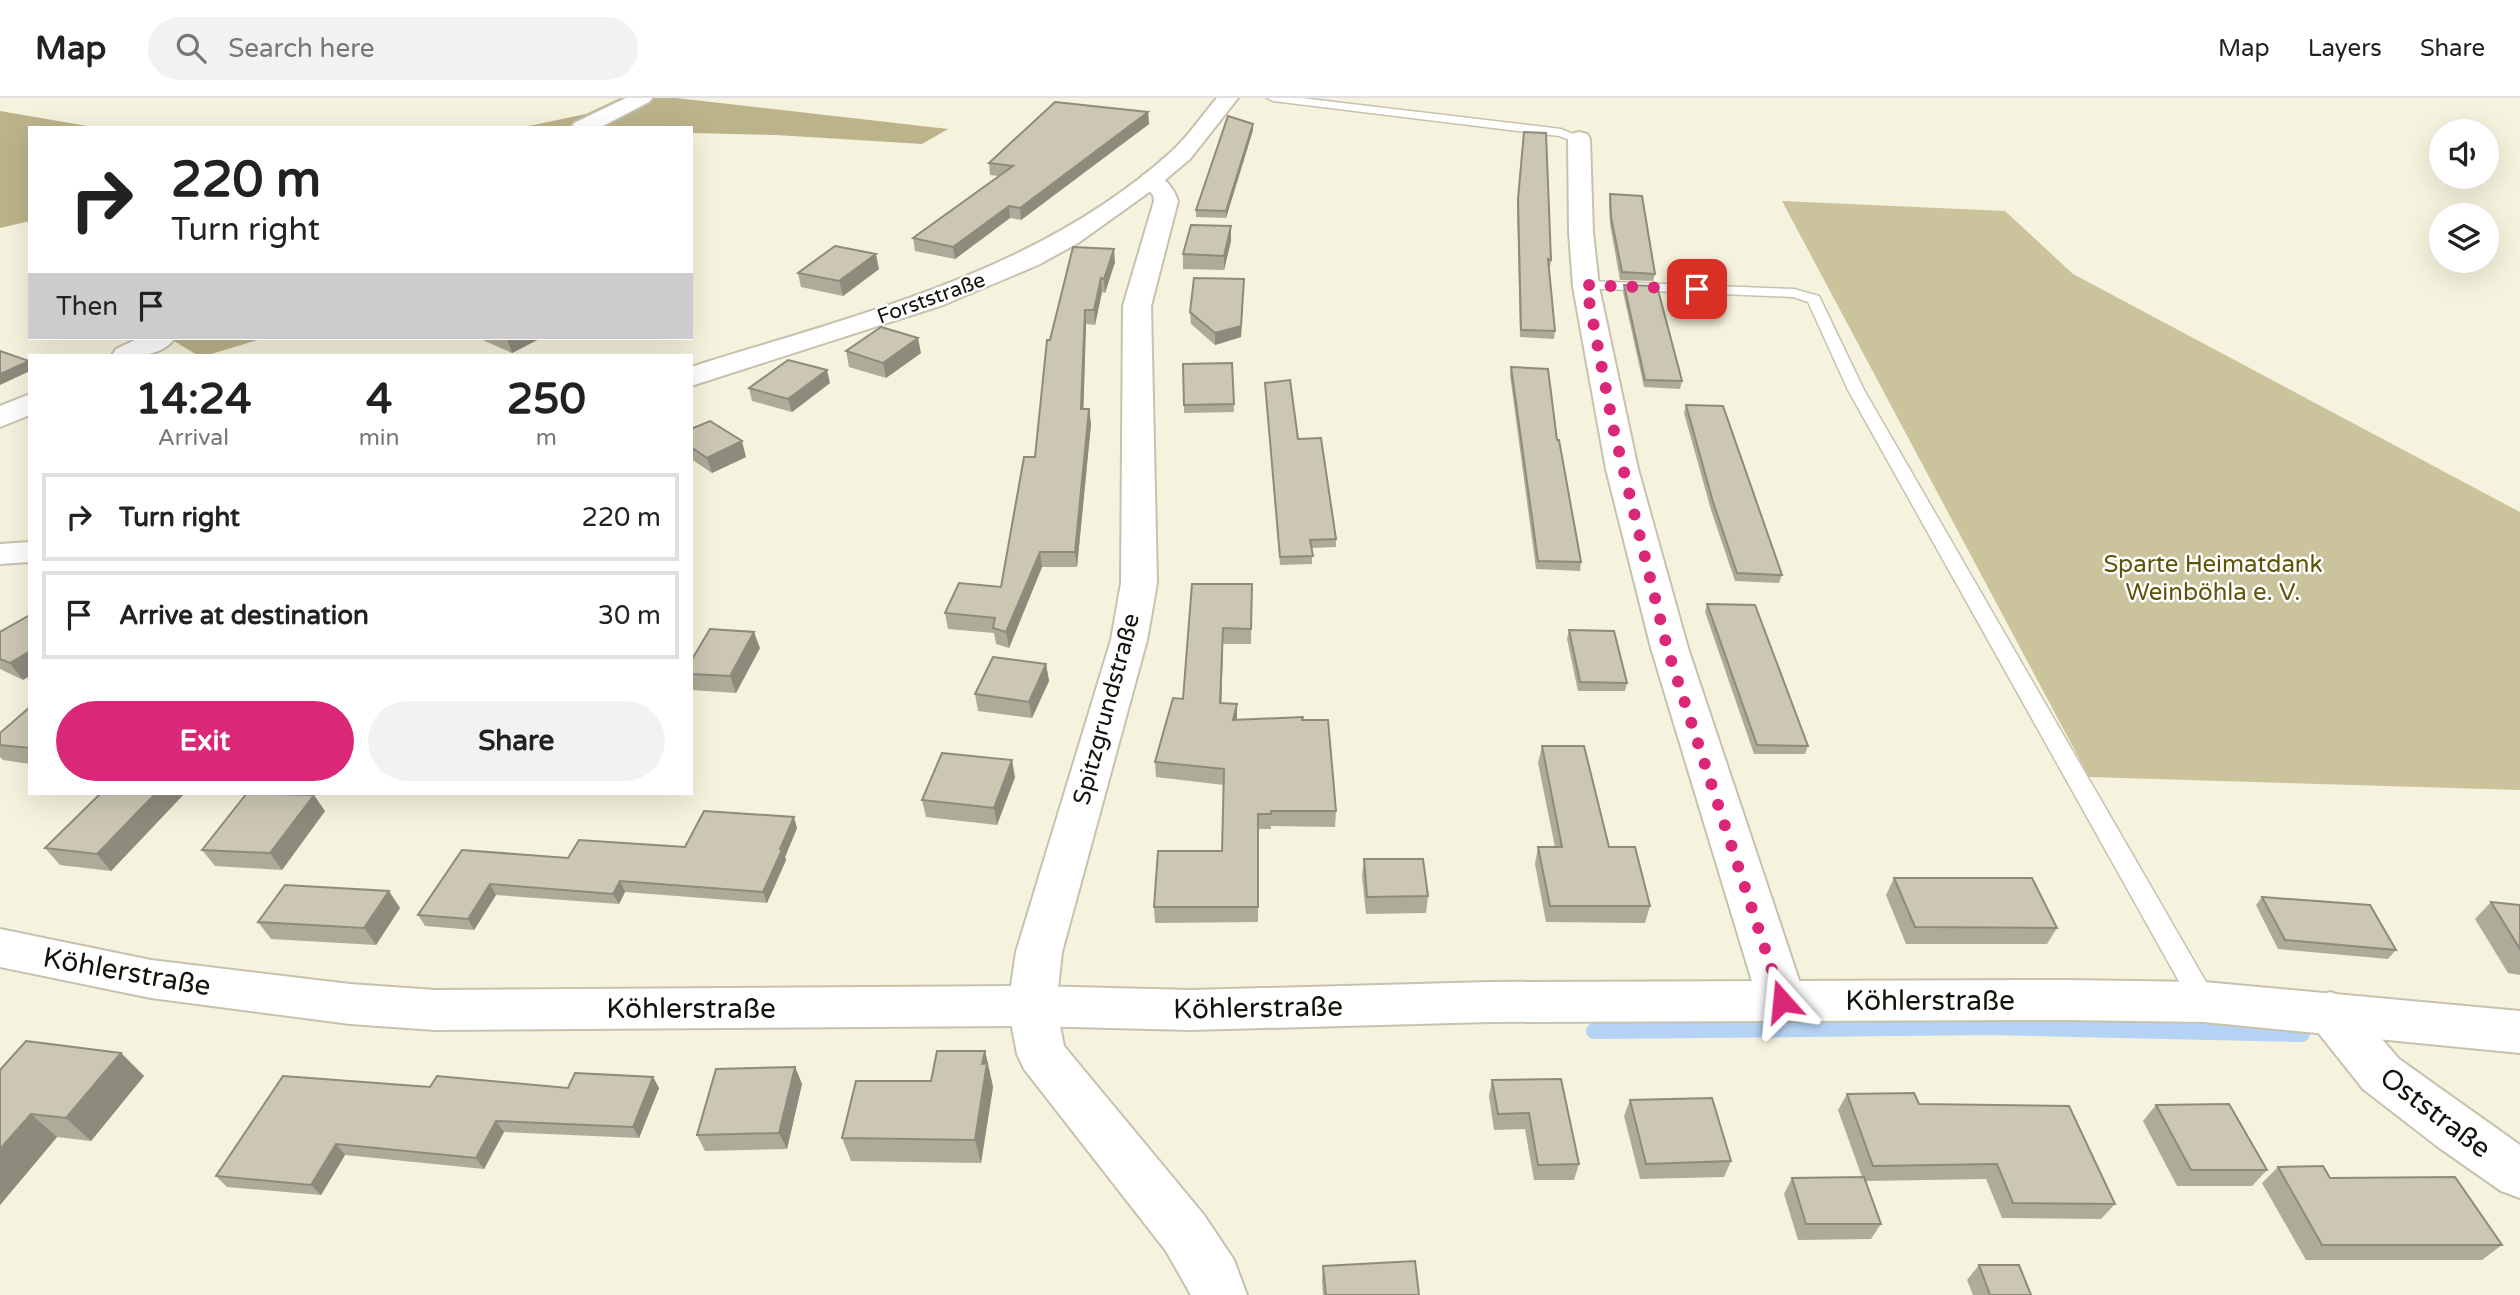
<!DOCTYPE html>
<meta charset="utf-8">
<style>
body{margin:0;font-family:"Varela Round",sans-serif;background:#f2f2f2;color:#222;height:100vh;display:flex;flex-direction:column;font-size:26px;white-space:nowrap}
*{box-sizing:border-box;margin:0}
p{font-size:23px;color:#767676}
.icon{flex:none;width:38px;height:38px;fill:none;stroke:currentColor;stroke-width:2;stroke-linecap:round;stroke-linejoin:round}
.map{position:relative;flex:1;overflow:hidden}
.side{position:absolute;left:28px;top:256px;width:665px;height:441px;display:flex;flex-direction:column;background:#fff;border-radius:0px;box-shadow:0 7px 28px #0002}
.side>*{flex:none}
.banner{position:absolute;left:28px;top:28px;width:665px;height:214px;border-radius:0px;box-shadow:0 7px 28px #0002;background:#fff;color:#222;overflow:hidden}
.fabs{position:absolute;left:2429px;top:21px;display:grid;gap:14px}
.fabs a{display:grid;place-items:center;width:70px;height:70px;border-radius:50%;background:#fff;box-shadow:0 7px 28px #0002;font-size:35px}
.pin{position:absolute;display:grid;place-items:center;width:60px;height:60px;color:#fff;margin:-30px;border-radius:14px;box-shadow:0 4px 10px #0006}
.me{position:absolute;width:77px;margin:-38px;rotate:342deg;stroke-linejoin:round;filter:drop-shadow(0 0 5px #0008)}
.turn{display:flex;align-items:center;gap:24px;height:147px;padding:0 28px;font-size:32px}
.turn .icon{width:91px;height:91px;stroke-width:2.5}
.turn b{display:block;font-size:49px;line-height:60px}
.then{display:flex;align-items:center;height:66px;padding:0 28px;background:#0003;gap:14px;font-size:26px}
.eta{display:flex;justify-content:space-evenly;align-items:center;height:119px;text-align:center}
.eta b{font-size:42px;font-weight:800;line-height:49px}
.button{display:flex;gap:14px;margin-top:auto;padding:14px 28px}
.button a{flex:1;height:80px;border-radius:42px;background:#db2777;color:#fff;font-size:28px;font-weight:800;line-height:80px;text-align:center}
.button a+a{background:#f2f2f2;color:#222}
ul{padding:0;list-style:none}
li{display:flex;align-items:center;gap:21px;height:88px;margin:0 14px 10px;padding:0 14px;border:4px solid #e0e0e0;border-radius:0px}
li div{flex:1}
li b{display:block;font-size:26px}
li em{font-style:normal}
header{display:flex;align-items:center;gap:42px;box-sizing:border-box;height:98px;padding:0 35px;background:#fff;border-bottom:2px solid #e0e0e0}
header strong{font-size:33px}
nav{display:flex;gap:38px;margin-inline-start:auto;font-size:24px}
.search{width:490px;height:63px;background:#f2f2f2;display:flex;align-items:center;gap:18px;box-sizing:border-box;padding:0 24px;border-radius:38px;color:#767676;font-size:26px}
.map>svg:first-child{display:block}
</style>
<header>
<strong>Map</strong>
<div class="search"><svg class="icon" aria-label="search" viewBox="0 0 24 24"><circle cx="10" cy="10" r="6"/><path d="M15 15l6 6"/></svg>Search here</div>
<nav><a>Map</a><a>Layers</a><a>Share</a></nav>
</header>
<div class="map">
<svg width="2520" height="1197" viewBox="0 0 2520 1197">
<rect width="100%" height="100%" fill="#f5f2dd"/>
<polygon fill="#cac39c" points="1782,103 2005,113 2073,176 2520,414 2520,692 2089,679"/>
<g fill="#bbb38a">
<polygon points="620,0 676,0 948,31 922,46 776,37 691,35 691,30 519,30 586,16"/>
<polygon points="0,13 99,30 30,30 30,123 0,130"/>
<polygon points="169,240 264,240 208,257 197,257"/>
</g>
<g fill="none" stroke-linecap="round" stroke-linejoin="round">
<polyline stroke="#b5d3f4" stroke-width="16" points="1594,933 1991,929 2302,936"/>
<defs>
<g id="service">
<polygon points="1267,0 1301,0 1561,31 1585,41 1579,45 1559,38 1273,3"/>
<polygon points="1586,183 1794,191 1819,198 1864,292 2213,896 2217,904 2213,912 2204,915 2195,912 1848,292 1808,204 1793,199 1581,190 1579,187"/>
</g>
<g id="minor">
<polygon points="626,0 652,0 649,4 599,30 571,30 574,25"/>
<polygon points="1579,34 1587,36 1590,41 1593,134 1599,189 1638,371 1688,550 1806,903 1799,917 1782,923 1765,917 1758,903 1651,550 1606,371 1573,189 1569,134 1568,41 1571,36"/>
<path d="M1151,75C1164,78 1174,90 1178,103L1151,208L1157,485L1147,542L1062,854L1056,908L1064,948L1204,1117L1234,1162L1247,1197H1191L1166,1153L1024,971L1017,956L1008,908L1016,854L1111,542L1121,485L1123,208L1154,103L1153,97L1139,82L1143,77Z"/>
<path d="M139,240H175C161,260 133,258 112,257L116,251Z"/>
<polygon points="30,296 30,317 0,329 0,308"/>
<polygon points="2330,894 2347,900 2399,961 2520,1047 2520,1100 2501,1093 2438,1049 2363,991 2313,928 2306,914 2313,900"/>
</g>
<g id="tertiary">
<path d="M1217,0H1238L1190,61L1159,87L1078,145L1038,167L943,207L691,288V269C859,216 1038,175 1172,53C1189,38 1202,17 1217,0Z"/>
<polygon points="30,444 30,464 0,466 0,446"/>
<polygon points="0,831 151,862 350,886 435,892 1032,888 1191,892 1490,884 2065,882 2204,884 2520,913 2520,955 2204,924 2065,922 1490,924 1191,932 1032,928 435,932 350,926 151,900 0,869"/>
</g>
</defs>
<use href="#service" stroke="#c6c2ae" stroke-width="3"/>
<use href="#minor" stroke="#c6c2ae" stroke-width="4"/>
<use href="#tertiary" stroke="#c6c2ae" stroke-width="4"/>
<use href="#service" fill="#fff" fill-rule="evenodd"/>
<use href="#minor" fill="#fff" fill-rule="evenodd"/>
<use href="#tertiary" fill="#fff" fill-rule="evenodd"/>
</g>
<g fill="#afab9a">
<polygon points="1148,14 1149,26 1021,122 1010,120 955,161 915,153 913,140 999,78 990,77 989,65"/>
<polygon points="1253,32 1226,120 1196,119 1196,112"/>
<polygon points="1524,34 1551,162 1550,169 1548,169 1555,233 1554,241 1520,239 1517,108"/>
<polygon points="1610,96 1655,176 1653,183 1620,182 1610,126 1609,103"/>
<polygon points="1231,143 1224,172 1183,171 1183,156"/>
<polygon points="1073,149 1115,164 1105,195 1102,194 1095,227 1086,226 1083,311 1089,311 1091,326 1077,469 1042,469 1009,550 996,546 994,535 948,531 945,515 1001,489 1035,359 1050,242"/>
<polygon points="879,171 843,198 801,189 798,175"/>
<polygon points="1244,181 1241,239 1215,247 1191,226 1190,214"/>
<polygon points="1624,187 1682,283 1680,291 1644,289 1623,194"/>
<polygon points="478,240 541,240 512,255"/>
<polygon points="846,253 921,255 886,280 849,269"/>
<polygon points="1232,265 1234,314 1184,315 1184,307"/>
<polygon points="1511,269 1557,342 1581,464 1580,473 1536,471 1510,277"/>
<polygon points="830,285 792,314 752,303 749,290"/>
<polygon points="1265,285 1336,441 1336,449 1312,450 1312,466 1280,467"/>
<polygon points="1686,307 1782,477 1779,485 1735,483 1711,412 1684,315"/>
<polygon points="691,331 746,359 712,375 691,361"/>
<polygon points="1192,486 1252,486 1251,546 1223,546 1221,605 1237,606 1237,621 1302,622 1336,713 1335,729 1271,728 1271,731 1258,731 1258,824 1155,825 1154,809 1222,753 1224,687 1156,679 1155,664 1183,601"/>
<polygon points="1707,506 1808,648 1805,656 1754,656 1705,514"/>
<polygon points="1569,532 1627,585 1625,593 1578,593 1567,541"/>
<polygon points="0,534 23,582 0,571"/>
<polygon points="760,550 736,595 691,592 691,563"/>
<polygon points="1046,566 1049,583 1032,620 978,613 975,596"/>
<polygon points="30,609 30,666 3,662 0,659 0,647"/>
<polygon points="1542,648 1609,749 1650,808 1645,825 1546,824 1535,766 1538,749 1555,749 1538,665"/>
<polygon points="1015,679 997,727 926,719 922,702"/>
<polygon points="101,695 185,695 111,773 60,767 45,750"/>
<polygon points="325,713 282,772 215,768 202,752"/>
<polygon points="797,730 785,759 786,762 767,805 625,794 619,806 496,797 474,832 425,828 418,817 462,752 568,760 685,749"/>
<polygon points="1364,761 1428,798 1426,815 1366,816 1362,778"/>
<polygon points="1894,780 2057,830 2047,846 1906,846 1886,797"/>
<polygon points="2262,799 2396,852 2388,861 2278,851 2256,807"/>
<polygon points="2491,804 2520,807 2520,877 2508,875 2475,821"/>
<polygon points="400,810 376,847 271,841 258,824"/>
<polygon points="985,953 993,989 981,1065 851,1063 842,1040 931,983"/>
<polygon points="121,955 144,978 91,1043 57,1039 0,1107 0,972"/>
<polygon points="795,969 802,986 787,1051 705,1053 697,1037"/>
<polygon points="653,979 659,990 639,1040 504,1034 484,1071 345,1057 321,1097 227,1089 216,1078 430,989 568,990"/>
<polygon points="1561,981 1579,1066 1574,1082 1534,1082 1525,1031 1494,1032 1489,998 1492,982"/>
<polygon points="1847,996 1919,1006 2115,1106 2101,1121 2002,1120 1986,1081 1866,1083 1881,1126 1871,1141 1798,1142 1784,1096 1792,1080 1862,1079 1838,1012"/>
<polygon points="1630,1002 1731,1063 1724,1079 1640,1081 1624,1018"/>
<polygon points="2156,1007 2267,1072 2252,1088 2177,1088 2143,1023"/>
<polygon points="2278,1069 2330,1080 2502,1147 2482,1162 2306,1162 2262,1085"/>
<polygon points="1979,1167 2031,1197 1973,1197 1967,1182"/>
<polygon points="1323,1168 1419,1197 1323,1197 1322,1183"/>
</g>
<g fill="#8e8b7d">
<polygon points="1148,14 1149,26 1021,122 1020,110"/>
<polygon points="1253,26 1253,32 1226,120 1226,113"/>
<polygon points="1009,108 1010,120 955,161 953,149"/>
<polygon points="1231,128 1231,143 1224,172 1224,158"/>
<polygon points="1114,151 1115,164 1105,195 1104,181"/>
<polygon points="876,156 879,171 843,198 839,183"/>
<polygon points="1101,180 1102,194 1095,227 1094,212"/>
<polygon points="1244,181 1241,239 1215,247 1215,235"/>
<polygon points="1085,212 1086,226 1083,326 1081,311"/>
<polygon points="510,240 541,240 512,255 507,241"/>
<polygon points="918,240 921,255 886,280 883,265"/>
<polygon points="29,263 30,273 0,287 0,276"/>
<polygon points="827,272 830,285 792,314 788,301"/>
<polygon points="1089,311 1091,326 1077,469 1075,454"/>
<polygon points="742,343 746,359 712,375 707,360"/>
<polygon points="1040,454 1042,469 1009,550 1006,534"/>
<polygon points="1223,530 1223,546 1221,620 1220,605"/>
<polygon points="754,534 760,550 736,595 730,578"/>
<polygon points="30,553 30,578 23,582 10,565"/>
<polygon points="1046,566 1049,583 1032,620 1029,604"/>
<polygon points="1237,606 1237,622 1233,622"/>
<polygon points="1012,662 1015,679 997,727 994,710"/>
<polygon points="156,695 185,695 111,773 97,756"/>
<polygon points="314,697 325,713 282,772 270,755"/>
<polygon points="794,719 797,730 785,759 786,762 767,805 763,794"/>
<polygon points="620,783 625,794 619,806 613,796"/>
<polygon points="490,786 496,797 474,832 468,821"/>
<polygon points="389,793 400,810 376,847 364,830"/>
<polygon points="985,953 993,989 981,1065 975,1042 982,966"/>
<polygon points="121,955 144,978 91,1043 66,1020"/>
<polygon points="795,969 802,986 787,1051 779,1035"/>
<polygon points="653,979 659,990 639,1040 633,1029"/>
<polygon points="31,1016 57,1039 0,1107 0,1051"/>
<polygon points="496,1023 504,1034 484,1071 476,1060"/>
<polygon points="336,1046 345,1057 321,1097 311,1087"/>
</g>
<g fill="#cbc7b3" stroke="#8e8b7d" stroke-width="2">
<polygon points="1055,4 1148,14 1020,110 1009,108 953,149 913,140 1013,68 989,65"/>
<polygon points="1228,18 1253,26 1226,113 1196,112"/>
<polygon points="1524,34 1546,35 1551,162 1548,161 1555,233 1521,232 1518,101"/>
<polygon points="1610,96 1642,98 1655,176 1622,174 1611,119"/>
<polygon points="1191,127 1231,128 1224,158 1183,156"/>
<polygon points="835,148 876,156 839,183 798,175"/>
<polygon points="1073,149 1114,151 1104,181 1101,180 1094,212 1085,212 1081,311 1089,311 1075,454 1040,454 1006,534 993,530 995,520 945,515 959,485 1001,489 1024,359 1035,359 1047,242 1050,242"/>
<polygon points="1194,180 1244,181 1241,228 1215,235 1190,214"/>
<polygon points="1624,187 1657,188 1682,283 1645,282"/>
<polygon points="881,229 918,240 883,265 846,253"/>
<polygon points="0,253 29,263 0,276"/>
<polygon points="788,262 827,272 788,301 749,290"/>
<polygon points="1232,265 1234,306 1184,307 1183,266"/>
<polygon points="1511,269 1548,271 1557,342 1559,342 1581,464 1538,463"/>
<polygon points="1290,282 1298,341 1321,340 1336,441 1310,442 1313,458 1280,459 1265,285"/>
<polygon points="1686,307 1723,308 1782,477 1737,475 1713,404"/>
<polygon points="710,323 742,343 707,360 691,349 691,331"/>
<polygon points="1192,486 1252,486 1251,531 1223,530 1220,605 1237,606 1233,622 1303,619 1302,622 1328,622 1336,713 1271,713 1271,716 1258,716 1258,809 1154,809 1158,753 1222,753 1224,671 1155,664 1173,600 1183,601"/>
<polygon points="1707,506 1755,507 1808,648 1757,647"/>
<polygon points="30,517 30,553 10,565 0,561 0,534"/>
<polygon points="710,531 754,534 730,578 691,576 691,563"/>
<polygon points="1569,532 1614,533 1627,585 1580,584"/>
<polygon points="993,559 1046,566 1029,604 975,596"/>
<polygon points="30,609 30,650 0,647 0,635"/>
<polygon points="1542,648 1584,648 1609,749 1635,749 1650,808 1550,808 1538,749 1562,749"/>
<polygon points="942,655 1012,662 994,710 922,702"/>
<polygon points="101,695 156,695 97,756 45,750"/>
<polygon points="247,695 314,697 270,755 202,752"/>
<polygon points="704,713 794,719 780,751 782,752 763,794 620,783 613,796 490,786 468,821 418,817 462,752 568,760 579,742 685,749"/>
<polygon points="1364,761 1423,761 1428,798 1367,799"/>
<polygon points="1894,780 2032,780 2057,830 1915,829"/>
<polygon points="285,787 389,793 364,830 258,824"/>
<polygon points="2262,799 2370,807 2396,852 2285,842"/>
<polygon points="2491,804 2520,807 2520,851"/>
<polygon points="26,943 121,955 66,1020 31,1016 0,1051 0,972"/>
<polygon points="937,953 985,953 982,966 987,965 975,1042 842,1040 856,983 931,983"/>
<polygon points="795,969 779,1035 697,1037 716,971"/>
<polygon points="575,975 653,979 633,1029 496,1023 476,1060 336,1046 311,1087 216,1078 283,978 430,989 437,978 568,990"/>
<polygon points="1561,981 1579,1066 1538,1067 1529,1015 1498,1016 1492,982"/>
<polygon points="1914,995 1919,1006 2069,1008 2115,1106 2013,1105 1997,1066 1873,1068 1847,996"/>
<polygon points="1712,1000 1731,1063 1646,1066 1630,1002"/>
<polygon points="2229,1006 2267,1072 2191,1072 2156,1007"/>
<polygon points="2323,1068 2330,1080 2455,1079 2502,1147 2322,1147 2278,1069"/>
<polygon points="1864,1079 1881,1126 1806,1126 1792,1080"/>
<polygon points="1415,1163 1419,1197 1326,1197 1323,1168"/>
<polygon points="1979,1167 2019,1167 2031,1197 1990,1197"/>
</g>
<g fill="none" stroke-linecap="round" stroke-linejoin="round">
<polyline stroke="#db2777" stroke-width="12" stroke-dasharray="0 21.6" points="1697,191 1586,187 1614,333 1668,553 1782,903"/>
</g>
<g text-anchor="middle" stroke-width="5" stroke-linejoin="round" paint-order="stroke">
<g font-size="21" fill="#14120b" stroke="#fff">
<text transform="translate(931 200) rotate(-20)" y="7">Forststraße</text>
</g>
<g font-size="24" fill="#5f5209" stroke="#fff">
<text x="2213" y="474">Sparte Heimatdank<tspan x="2213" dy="28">Weinböhla e. V.</tspan></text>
</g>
<g font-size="24" fill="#14120b" stroke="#fff">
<text transform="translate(1106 611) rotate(-75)" y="8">Spitzgrundstraße</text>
</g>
<g font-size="28" fill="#14120b" stroke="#fff">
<text transform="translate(127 873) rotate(10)" y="10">Köhlerstraße</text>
<text x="1930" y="912">Köhlerstraße</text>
<text transform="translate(1258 909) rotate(-1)" y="10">Köhlerstraße</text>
<text x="691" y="920">Köhlerstraße</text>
<text transform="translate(2436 1014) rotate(37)" y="10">Oststraße</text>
</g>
</g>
</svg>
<div class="fabs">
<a><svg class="icon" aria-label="sound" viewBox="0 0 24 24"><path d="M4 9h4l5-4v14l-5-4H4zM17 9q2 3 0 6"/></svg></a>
<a><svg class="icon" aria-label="layers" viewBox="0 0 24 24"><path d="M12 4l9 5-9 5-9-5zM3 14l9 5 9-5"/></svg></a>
</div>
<div class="pin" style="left:1697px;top:191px;background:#d93025"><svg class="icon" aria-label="arrive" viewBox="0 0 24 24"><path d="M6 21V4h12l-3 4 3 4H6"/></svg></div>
<svg class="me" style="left:1782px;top:903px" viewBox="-20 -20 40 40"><path d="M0-17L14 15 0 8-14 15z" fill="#db2777" stroke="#fff" stroke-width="4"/></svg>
<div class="banner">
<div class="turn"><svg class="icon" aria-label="right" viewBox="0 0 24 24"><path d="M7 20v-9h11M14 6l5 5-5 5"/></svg><div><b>220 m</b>Turn right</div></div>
<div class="then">Then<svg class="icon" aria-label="arrive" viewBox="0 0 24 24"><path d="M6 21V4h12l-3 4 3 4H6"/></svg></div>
</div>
<section class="side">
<div class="eta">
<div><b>14:24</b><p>Arrival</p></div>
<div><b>4</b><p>min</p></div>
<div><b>250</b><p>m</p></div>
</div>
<ul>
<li><svg class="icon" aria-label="right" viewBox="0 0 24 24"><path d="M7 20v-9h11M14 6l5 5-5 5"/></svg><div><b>Turn right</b></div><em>220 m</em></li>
<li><svg class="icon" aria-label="arrive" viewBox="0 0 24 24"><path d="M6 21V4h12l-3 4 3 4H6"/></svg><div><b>Arrive at destination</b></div><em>30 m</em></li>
</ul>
<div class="button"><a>Exit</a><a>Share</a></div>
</section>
</div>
